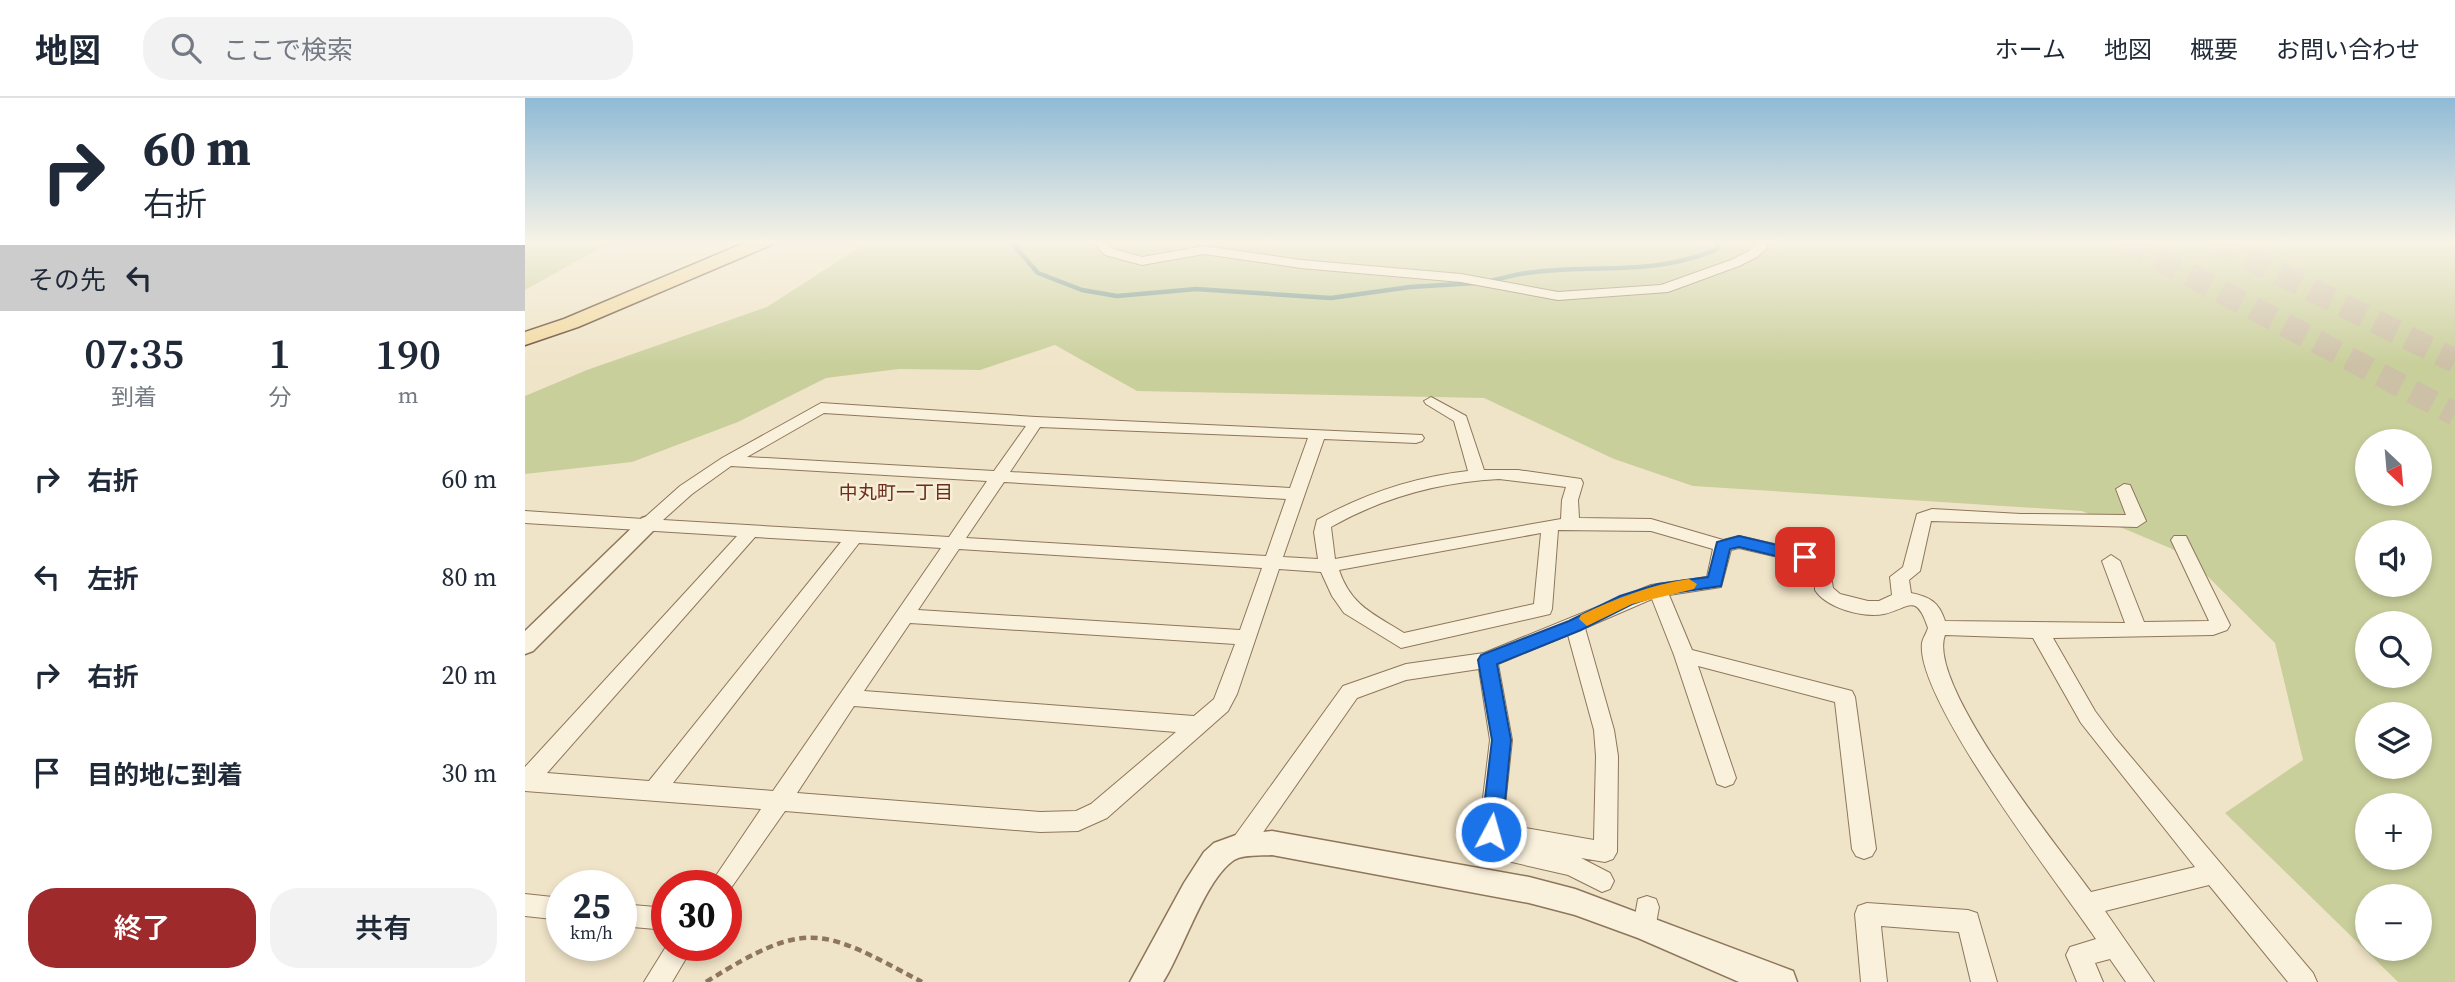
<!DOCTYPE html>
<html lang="ja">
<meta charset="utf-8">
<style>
body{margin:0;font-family:"Source Serif 4","Noto Sans JP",serif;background:#f2f2f3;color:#1f2937;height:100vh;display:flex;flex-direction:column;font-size:26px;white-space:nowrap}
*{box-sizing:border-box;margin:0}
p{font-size:23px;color:#747a83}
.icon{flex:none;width:38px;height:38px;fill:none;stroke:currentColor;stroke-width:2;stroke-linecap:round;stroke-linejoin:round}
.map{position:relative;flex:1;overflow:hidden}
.panel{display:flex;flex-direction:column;background:#fff;width:525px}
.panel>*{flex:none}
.hud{background:#fff;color:#1f2937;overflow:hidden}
.needle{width:46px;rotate:154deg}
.controls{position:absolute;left:1830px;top:331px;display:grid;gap:14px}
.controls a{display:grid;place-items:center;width:77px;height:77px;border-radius:50%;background:#fff;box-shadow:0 4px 10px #0003;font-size:35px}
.speed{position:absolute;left:21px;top:772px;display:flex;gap:14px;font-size:35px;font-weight:700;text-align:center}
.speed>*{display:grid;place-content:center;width:91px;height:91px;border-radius:50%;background:#fff;box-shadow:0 4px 10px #0003;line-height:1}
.speed small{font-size:18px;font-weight:400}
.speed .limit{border:10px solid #d22;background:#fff;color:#111}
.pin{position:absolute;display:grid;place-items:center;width:60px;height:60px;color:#fff;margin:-30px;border-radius:14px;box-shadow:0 4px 10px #0006}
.me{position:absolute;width:77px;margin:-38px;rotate:6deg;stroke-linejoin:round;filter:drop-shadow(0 0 5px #0008)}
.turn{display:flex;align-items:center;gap:24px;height:147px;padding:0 28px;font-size:32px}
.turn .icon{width:91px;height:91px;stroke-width:2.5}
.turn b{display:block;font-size:49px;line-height:60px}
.then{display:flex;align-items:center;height:66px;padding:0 28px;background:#0003;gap:14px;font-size:26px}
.eta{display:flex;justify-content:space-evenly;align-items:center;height:119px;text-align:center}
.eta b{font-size:42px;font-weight:600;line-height:49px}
.button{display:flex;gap:14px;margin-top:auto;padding:14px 28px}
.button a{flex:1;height:80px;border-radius:28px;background:#9e2a2b;color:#fff;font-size:28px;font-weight:600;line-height:80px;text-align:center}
.button a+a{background:#f2f2f3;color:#1f2937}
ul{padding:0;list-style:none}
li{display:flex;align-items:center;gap:21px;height:98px;padding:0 28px}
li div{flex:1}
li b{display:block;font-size:26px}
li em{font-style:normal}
header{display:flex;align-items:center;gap:42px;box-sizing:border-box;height:98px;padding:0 35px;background:#fff;border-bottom:2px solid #e0e1e3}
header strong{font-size:33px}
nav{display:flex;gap:38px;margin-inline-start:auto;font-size:24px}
.search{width:490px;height:63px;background:#f2f2f3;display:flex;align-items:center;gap:18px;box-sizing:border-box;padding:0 24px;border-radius:28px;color:#747a83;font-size:26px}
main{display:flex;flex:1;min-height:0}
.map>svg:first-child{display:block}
</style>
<header>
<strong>地図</strong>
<div class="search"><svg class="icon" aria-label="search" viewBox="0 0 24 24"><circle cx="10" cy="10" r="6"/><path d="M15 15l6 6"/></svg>ここで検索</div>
<nav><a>ホーム</a><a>地図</a><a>概要</a><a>お問い合わせ</a></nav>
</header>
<main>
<section class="panel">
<div class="hud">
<div class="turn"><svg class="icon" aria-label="right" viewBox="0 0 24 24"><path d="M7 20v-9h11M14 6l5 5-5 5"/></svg><div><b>60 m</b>右折</div></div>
<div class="then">その先<svg class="icon" aria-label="left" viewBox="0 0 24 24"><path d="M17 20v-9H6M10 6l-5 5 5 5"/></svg></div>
</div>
<div class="eta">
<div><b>07:35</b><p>到着</p></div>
<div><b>1</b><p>分</p></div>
<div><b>190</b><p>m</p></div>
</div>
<ul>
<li><svg class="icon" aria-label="right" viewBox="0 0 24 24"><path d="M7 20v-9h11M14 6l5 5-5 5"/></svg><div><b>右折</b></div><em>60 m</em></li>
<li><svg class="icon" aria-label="left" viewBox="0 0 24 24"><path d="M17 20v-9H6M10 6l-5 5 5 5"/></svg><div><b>左折</b></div><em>80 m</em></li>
<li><svg class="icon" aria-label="right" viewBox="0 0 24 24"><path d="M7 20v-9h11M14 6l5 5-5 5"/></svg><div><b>右折</b></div><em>20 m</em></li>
<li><svg class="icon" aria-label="arrive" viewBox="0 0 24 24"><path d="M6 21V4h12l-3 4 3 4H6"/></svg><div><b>目的地に到着</b></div><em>30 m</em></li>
</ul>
<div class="button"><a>終了</a><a>共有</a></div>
</section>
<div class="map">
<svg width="1930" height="884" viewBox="0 0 1930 884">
<rect width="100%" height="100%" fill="#f0e4c8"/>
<g fill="#c9cf9b" fill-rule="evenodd">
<polygon points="0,143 88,143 0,192"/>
<path d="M344,143H1930V884H1873L1700,715L1778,662L1750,545L1664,460L1645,450L1557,413L1168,388L1089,361L959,300L612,293L530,247L455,272L374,271L301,280L213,324L107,364L0,376V298L62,272L242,209ZM1843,343H1895V396H1843ZM1843,434H1895V486H1843ZM1843,525H1895V578H1843ZM1843,616H1895V668H1843ZM1843,707H1895V760H1843ZM1843,798H1895V850H1843Z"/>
</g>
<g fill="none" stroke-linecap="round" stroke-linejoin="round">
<g stroke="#6f938a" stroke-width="4.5">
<polyline points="485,143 513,175 557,192 592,198 671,191 806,200 885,189 951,185"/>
<path d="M962,184C978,180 994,175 1010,174C1076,166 1121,178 1188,153L1193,149V143"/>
</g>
<g stroke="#ccc0a6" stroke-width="24" stroke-dasharray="24 12" stroke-linecap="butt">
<polyline points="1600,143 1930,316"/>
<polyline points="1689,143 1930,263"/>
</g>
<defs>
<g id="minor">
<polygon points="567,143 580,143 588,151 617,159 679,148 776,162 936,176 1033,194 1136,187 1206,162 1224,153 1232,143 1244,143 1241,151 1232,159 1214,168 1143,194 1033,202 936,184 776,170 679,156 617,167 580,157"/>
<path d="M906,299L941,318L959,372H993L1056,381L1058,385L1053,402L1054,420L1126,421L1198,442L1214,438L1280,453L1286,455L1305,472L1308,490L1315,496L1343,503H1354L1367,497L1365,479L1378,469L1392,416L1407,411L1496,416L1601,417L1591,391L1599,386L1605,387L1621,423L1612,429L1406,423L1395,473L1384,482L1386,495C1405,499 1414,504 1420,523L1600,525L1577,463L1586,457L1595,463L1619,524L1684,523L1646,442L1649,438H1661L1705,527L1702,532L1688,537L1528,540L1570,613L1590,640L1788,875L1792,884H1763L1684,787L1580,813L1629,884H1601L1585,861L1570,865L1578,884H1552L1541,857L1545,849L1571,841C1535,788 1390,601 1397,545C1398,540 1402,534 1403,530C1391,493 1383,511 1359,516C1338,520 1301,510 1290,492V478L1274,464L1214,450L1206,452L1196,489L1144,497L1167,552L1327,593L1330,599L1351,751L1347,758L1339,761L1331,758L1327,751L1310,604L1173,568L1211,680L1208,686L1200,689L1192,686L1149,557L1127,501L1060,530L1089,632L1093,658L1092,754L1088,761L1080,764L1056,760L1085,775L1089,783L1085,791L1077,794L1043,777L956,757L952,750L965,642L954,571L881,582L832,600L725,753L717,756L709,753L705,746L709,739L818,588L881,566L959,555L1126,487L1182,479L1188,451L1126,433L1033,432L1027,511L1025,516L876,550L819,515L807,498L796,474L754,471L712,596L703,613L582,720L553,733L515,734L260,713L201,797V788H184L236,711L0,693V669L212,438L0,425V413L118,421L155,388L197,360L296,305L511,319L897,337L899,340L897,343L891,345L799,341L758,459L793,461L789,434L792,422C839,396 889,379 943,373L929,323L901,306L899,303ZM299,315L501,328L469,373L222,359ZM515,329L783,340L765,390L485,374ZM206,368L462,383L424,439L138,422L167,396ZM974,381L1041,389L1037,402L1036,421L810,461L806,429C859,399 915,384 974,381ZM479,384L761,401L741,458L441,440ZM1016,435L1009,506L879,535C849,516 826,508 814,472ZM230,439L316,444L124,683L22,675ZM334,445L416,450L248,693L148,685ZM434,451L737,470L715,532L393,512ZM385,525L710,546L689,601L669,618L339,593ZM1043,537L1069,632L1071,658L1069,742L978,726L987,642L973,566ZM1420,537L1508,540L1556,625L1670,769L1566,794C1534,750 1401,586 1420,537ZM329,608L651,634L566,706L551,713L515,714L272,695Z"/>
<polygon points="0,796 37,800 37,822 0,818"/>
<polygon points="1122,798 1131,801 1134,809 1129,837 1120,841 1111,837 1108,829 1113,801"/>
<polygon points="1342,805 1443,812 1452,815 1472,884 1446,884 1434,834 1356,828 1362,884 1336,884 1330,816 1333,808"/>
<polygon points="96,806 142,810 142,832 96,828"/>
<polygon points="142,847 169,847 147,884 119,884"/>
</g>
<g id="tertiary">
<polygon points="124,418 131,420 134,425 131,430 8,553 0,556 0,533 117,420"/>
<path d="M747,733L1004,779L1050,791L1268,873L1272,884H1214L1113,840L1050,817L1004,805L747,757C736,758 720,756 709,762C680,781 658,853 638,884H605L659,785L679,754L689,745L711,737Z"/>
</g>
<polygon id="primary" points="224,143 249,143 246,147 53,229 0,247 0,234 39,221"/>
</defs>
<use href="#minor" stroke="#8d765c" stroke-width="2"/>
<use href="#tertiary" stroke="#8d765c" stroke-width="3"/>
<use href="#primary" stroke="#5b4430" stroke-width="3"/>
<path stroke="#8d765c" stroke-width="4.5" stroke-dasharray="7 4.5" stroke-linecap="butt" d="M181,884C284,820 295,830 397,884"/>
<use href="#minor" fill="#faf1dc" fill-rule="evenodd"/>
<use href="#tertiary" fill="#faf1dc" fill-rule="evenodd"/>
<use href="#primary" fill="#f3d9a0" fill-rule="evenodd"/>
</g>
<linearGradient id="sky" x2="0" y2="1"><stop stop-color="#8fbad6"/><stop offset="0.54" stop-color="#f8f3e6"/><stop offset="1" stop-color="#f8f3e6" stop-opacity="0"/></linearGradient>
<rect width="1930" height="267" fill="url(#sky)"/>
<polygon fill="#1a73e8" stroke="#114b97" stroke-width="2" points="1214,438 1286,455 1288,459 1280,465 1214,449 1205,451 1196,488 1134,497 1107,506 1056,532 972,566 986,642 977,734 974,741 966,743 959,741 956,734 967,642 953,562 956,557 1044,523 1095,498 1133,486 1183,479 1192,444"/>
<path fill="#f59e0b" d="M1164,481L1172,486L1169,491L1107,506L1062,528L1054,521L1056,517C1092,500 1125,487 1164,481Z"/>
<g text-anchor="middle" stroke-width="5" stroke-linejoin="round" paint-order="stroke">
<g font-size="19" fill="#6b2e1e" stroke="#f7eed8">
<text x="371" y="401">中丸町一丁目</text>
</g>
</g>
</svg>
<div class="controls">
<a><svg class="needle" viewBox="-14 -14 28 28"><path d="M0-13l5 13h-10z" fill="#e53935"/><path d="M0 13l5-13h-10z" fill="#747a83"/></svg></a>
<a><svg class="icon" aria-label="sound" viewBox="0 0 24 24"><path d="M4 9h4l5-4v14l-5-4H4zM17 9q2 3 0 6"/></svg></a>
<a><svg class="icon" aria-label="search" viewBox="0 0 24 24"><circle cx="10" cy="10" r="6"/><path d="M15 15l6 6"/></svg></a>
<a><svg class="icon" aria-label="layers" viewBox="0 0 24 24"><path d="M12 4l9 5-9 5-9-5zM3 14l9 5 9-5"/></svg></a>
<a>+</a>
<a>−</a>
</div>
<div class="speed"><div>25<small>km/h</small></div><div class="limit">30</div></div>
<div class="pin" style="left:1280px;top:459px;background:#d93025"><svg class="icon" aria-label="arrive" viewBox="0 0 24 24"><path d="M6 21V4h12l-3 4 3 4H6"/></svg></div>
<svg class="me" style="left:966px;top:734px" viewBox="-20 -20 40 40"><circle r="17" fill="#1a73e8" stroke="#fff" stroke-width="3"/><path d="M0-11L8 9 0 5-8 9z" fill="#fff"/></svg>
</div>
</main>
